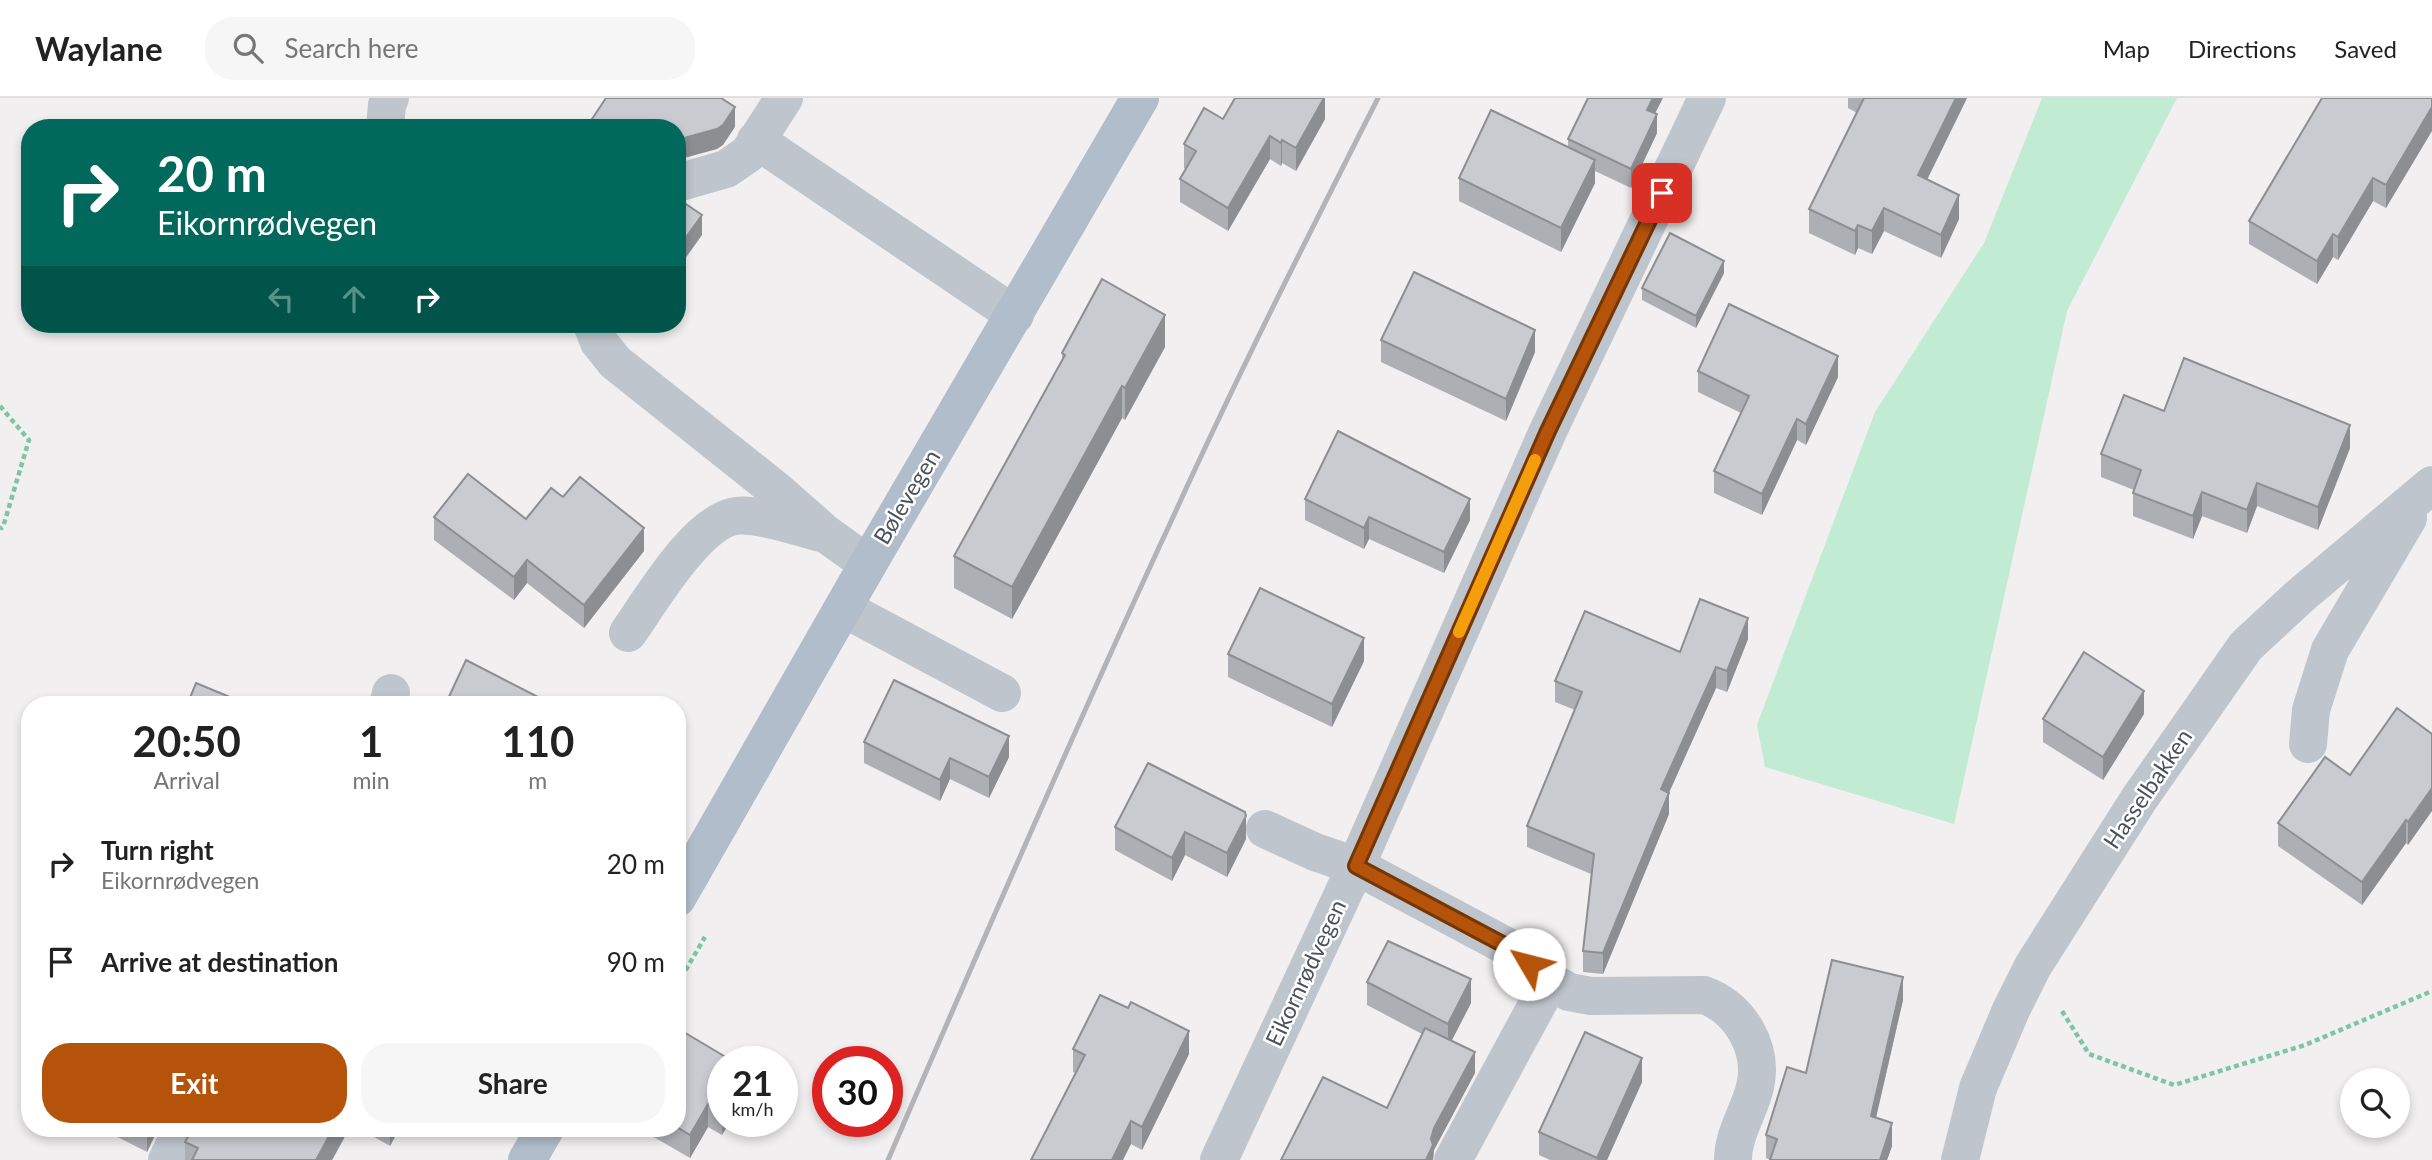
<!DOCTYPE html>
<meta charset="utf-8">
<style>
body{margin:0;font-family:Lato,sans-serif;background:#f6f6f6;color:#222;height:100vh;display:flex;flex-direction:column;font-size:26px;white-space:nowrap}
*{box-sizing:border-box;margin:0}
p{font-size:23px;color:#767676}
.icon{flex:none;width:38px;height:38px;fill:none;stroke:currentColor;stroke-width:2;stroke-linecap:round;stroke-linejoin:round}
.map{position:relative;flex:1;overflow:hidden}
.side{position:absolute;left:21px;top:598px;width:665px;height:441px;display:flex;flex-direction:column;background:#fff;border-radius:28px;box-shadow:0 4px 10px #0003}
.side>*{flex:none}
.hud{position:absolute;left:21px;top:21px;width:665px;height:214px;border-radius:28px;box-shadow:0 4px 10px #0003;background:#00695c;color:#fff;overflow:hidden}
.tools{position:absolute;left:2340px;top:970px;display:grid;gap:14px}
.tools a{display:grid;place-items:center;width:70px;height:70px;border-radius:50%;background:#fff;box-shadow:0 4px 10px #0003;font-size:35px}
.speed{position:absolute;left:707px;top:948px;display:flex;gap:14px;font-size:35px;font-weight:700;text-align:center}
.speed>*{display:grid;place-content:center;width:91px;height:91px;border-radius:50%;background:#fff;box-shadow:0 4px 10px #0003;line-height:1}
.speed small{font-size:18px;font-weight:400}
.speed .limit{border:10px solid #d22;background:#fff;color:#111}
.pin{position:absolute;display:grid;place-items:center;width:60px;height:60px;color:#fff;margin:-30px;border-radius:14px;box-shadow:0 4px 10px #0006}
.me{position:absolute;width:77px;margin:-38px;rotate:307deg;stroke-linejoin:round;filter:drop-shadow(0 0 5px #0008)}
.turn{display:flex;align-items:center;gap:24px;height:147px;padding:0 21px;font-size:32px}
.turn .icon{width:91px;height:91px;stroke-width:2.5}
.turn b{display:block;font-size:49px;line-height:60px}
.lanes{display:flex;align-items:center;height:66px;padding:0 21px;background:#0003;justify-content:center;gap:35px;direction:ltr}
.lanes .off{opacity:.35}
.eta{display:flex;justify-content:space-evenly;align-items:center;height:119px;text-align:center}
.eta b{font-size:42px;font-weight:700;line-height:49px}
.cta{display:flex;gap:14px;margin-top:auto;padding:14px 21px}
.cta a{flex:1;height:80px;border-radius:28px;background:#b45309;color:#fff;font-size:28px;font-weight:700;line-height:80px;text-align:center}
.cta a+a{background:#f6f6f6;color:#222}
ul{padding:0;list-style:none}
li{display:flex;align-items:center;gap:21px;height:98px;padding:0 21px}
li div{flex:1}
li b{display:block;font-size:26px}
li em{font-style:normal}
header{display:flex;align-items:center;gap:42px;box-sizing:border-box;height:98px;padding:0 35px;background:#fff;border-bottom:2px solid #e0e0e0}
header strong{font-size:33px}
nav{display:flex;gap:38px;margin-inline-start:auto;font-size:24px}
.search{width:490px;height:63px;background:#f6f6f6;display:flex;align-items:center;gap:18px;box-sizing:border-box;padding:0 24px;border-radius:28px;color:#767676;font-size:26px}
.map>svg:first-child{display:block}
</style>
<header>
<strong>Waylane</strong>
<div class="search"><svg class="icon" aria-label="search" viewBox="0 0 24 24"><circle cx="10" cy="10" r="6"/><path d="M15 15l6 6"/></svg>Search here</div>
<nav><a>Map</a><a>Directions</a><a>Saved</a></nav>
</header>
<div class="map">
<svg width="2432" height="1062" viewBox="0 0 2432 1062">
<rect width="100%" height="100%" fill="#f1efef"/>
<polygon fill="#c1ebd3" points="2042,0 2177,0 2067,213 1954,726 1765,669 1757,627 1875,314 1984,145"/>
<g fill="none" stroke-linecap="round" stroke-linejoin="round">
<g stroke="#7cc6a5" stroke-width="4.5" stroke-dasharray="5 3.5" stroke-linecap="butt">
<polyline points="0,308 29,342 3,429 0,431"/>
<polyline points="677,887 705,839"/>
<polyline points="2062,913 2089,956 2174,987 2305,947 2432,893"/>
</g>
<g stroke="#bfc5cc" stroke-width="38">
<polyline points="385,30 387,7 390,0"/>
<polyline points="756,42 1015,217"/>
<polyline points="677,85 726,71 748,56 784,0"/>
<polyline points="592,226 599,244 615,264 776,392 826,436 868,466"/>
<polyline points="843,510 1002,595"/>
<path d="M628,535C650,504 697,423 736,418C757,415 799,429 821,435"/>
<polyline points="388,607 391,595"/>
<polyline points="2308,646 2311,612 2330,552 2408,420"/>
<path d="M1265,731L1315,754L1356,768L1508,849L1550,883L1569,894L1591,898L1704,897C1740,910 1764,950 1755,989C1749,1014 1733,1036 1733,1062"/>
<polyline points="167,1062 182,1031"/>
<polyline points="1219,1062 1356,768 1548,333 1707,0"/>
<polyline points="1453,1062 1550,883"/>
<polyline points="1960,1062 1978,990 2011,912 2033,868 2139,701 2246,548 2300,498 2432,387"/>
</g>
<g stroke="#b1bdcb" stroke-width="38">
<polyline points="677,800 868,466 1140,0"/>
<polyline points="527,1062 545,1031"/>
</g>
<path stroke="#b2b4b8" stroke-width="5" d="M888,1062C981,846 1075,630 1174,417C1238,276 1308,138 1378,0"/>
</g>
<g fill="#adafb4">
<polygon points="1325,0 1325,21 1296,73 1282,65 1281,68 1270,61 1228,133 1180,104 1180,81 1186,71 1184,70 1184,46 1223,21"/>
<polygon points="1848,0 1967,0 1927,82 1959,121 1941,160 1884,133 1872,156 1858,150 1855,157 1809,135 1809,111 1857,15 1848,10"/>
<polygon points="2432,0 2386,110 2373,103 2338,162 2333,159 2317,186 2249,146 2249,123"/>
<polygon points="1655,16 1657,35 1631,90 1595,73 1595,85 1561,154 1459,103 1459,80 1568,49 1568,41"/>
<polygon points="1724,175 1696,230 1642,202 1642,190"/>
<polygon points="1381,242 1535,254 1506,323 1381,264"/>
<polygon points="1165,249 1125,322 1122,320 1012,521 954,490 954,458 1062,263 1062,255"/>
<polygon points="1698,273 1838,279 1806,347 1797,342 1762,417 1714,395 1714,373 1741,315 1698,294"/>
<polygon points="2164,313 2350,350 2318,432 2257,408 2247,435 2202,418 2193,441 2133,418 2133,395 2134,392 2101,379 2101,356"/>
<polygon points="563,399 644,453 584,530 527,485 514,502 434,442 434,419 526,421"/>
<polygon points="1305,401 1470,422 1444,475 1369,441 1364,451 1305,422"/>
<polygon points="1748,541 1727,594 1716,590 1669,695 1669,716 1603,876 1583,874 1583,853 1591,776 1527,749 1527,728 1575,612 1555,604 1555,583 1680,554"/>
<polygon points="1228,556 1364,563 1332,629 1228,579"/>
<polygon points="2144,616 2103,682 2043,644 2043,621"/>
<polygon points="2432,636 2408,747 2406,745 2362,807 2278,748 2278,725 2350,677"/>
<polygon points="864,644 1009,659 989,700 950,681 940,703 864,665"/>
<polygon points="1245,714 1246,741 1227,779 1185,757 1172,783 1115,752 1115,729"/>
<polygon points="1367,884 1471,905 1451,943 1475,975 1434,1052 1433,1062 1387,1010 1422,936 1367,907"/>
<polygon points="1903,902 1876,1020 1892,1048 1887,1062 1770,1062 1766,1060 1766,1037 1806,975"/>
<polygon points="677,930 734,964 722,1037 708,1029 690,1060 640,1031 677,1031"/>
<polygon points="1073,951 1189,956 1142,1052 1131,1046 1075,975 1073,974"/>
<polygon points="1642,984 1607,1062 1550,1062 1539,1057 1539,1034"/>
<polygon points="102,1031 158,1031 147,1054"/>
<polygon points="192,1031 349,1031 332,1062 185,1062 185,1044"/>
<polygon points="360,1031 399,1031 390,1048"/>
</g>
<g fill="#8d8e92">
<polygon points="1324,0 1325,0 1325,21 1296,73 1296,50"/>
<polygon points="1653,0 1663,0 1647,31 1647,12"/>
<polygon points="1956,0 1967,0 1918,100 1918,77"/>
<polygon points="735,9 735,29 723,47 717,51 677,62 677,42"/>
<polygon points="2432,9 2432,33 2386,110 2386,87"/>
<polygon points="1657,16 1657,35 1631,90 1631,71"/>
<polygon points="1270,38 1270,61 1228,133 1228,110"/>
<polygon points="1282,42 1282,65 1281,68 1281,45"/>
<polygon points="1595,62 1595,85 1561,154 1561,130"/>
<polygon points="2373,80 2373,103 2338,162 2338,139"/>
<polygon points="683,86 683,106 677,115 677,95"/>
<polygon points="1959,97 1959,121 1941,160 1941,137"/>
<polygon points="1884,110 1884,133 1872,156 1872,133"/>
<polygon points="702,117 702,137 677,172 677,152"/>
<polygon points="1858,127 1858,150 1855,157 1855,133"/>
<polygon points="2333,136 2333,159 2317,186 2317,163"/>
<polygon points="1724,163 1724,175 1696,230 1696,218"/>
<polygon points="1165,217 1165,249 1125,322 1125,290"/>
<polygon points="1535,232 1535,254 1506,323 1506,301"/>
<polygon points="1838,258 1838,279 1806,347 1806,326"/>
<polygon points="1122,288 1122,320 1012,521 1012,489"/>
<polygon points="1797,321 1797,342 1762,417 1762,396"/>
<polygon points="2350,327 2350,350 2318,432 2318,409"/>
<polygon points="2257,385 2257,408 2247,435 2247,412"/>
<polygon points="2202,394 2202,418 2193,441 2193,418"/>
<polygon points="1470,401 1470,422 1444,475 1444,454"/>
<polygon points="1369,419 1369,441 1364,451 1364,430"/>
<polygon points="644,430 644,453 584,530 584,507"/>
<polygon points="527,462 527,485 514,502 514,479"/>
<polygon points="1748,520 1748,541 1727,594 1727,573"/>
<polygon points="1364,540 1364,563 1332,629 1332,606"/>
<polygon points="1716,569 1716,590 1661,712 1661,691"/>
<polygon points="2144,593 2144,616 2103,682 2103,659"/>
<polygon points="1009,638 1009,659 989,700 989,679"/>
<polygon points="950,660 950,681 940,703 940,682"/>
<polygon points="2432,690 2432,713 2408,747 2408,724"/>
<polygon points="1669,695 1669,716 1603,876 1603,855"/>
<polygon points="1246,718 1246,741 1227,779 1227,755"/>
<polygon points="2406,722 2406,745 2362,807 2362,784"/>
<polygon points="1185,734 1185,757 1172,783 1172,760"/>
<polygon points="1903,879 1903,902 1871,1041 1871,1018"/>
<polygon points="1471,881 1471,905 1448,950 1448,926"/>
<polygon points="1189,933 1189,956 1142,1052 1142,1029"/>
<polygon points="1475,954 1475,975 1434,1052 1433,1062 1426,1062 1434,1030"/>
<polygon points="1642,960 1642,984 1607,1062 1597,1062"/>
<polygon points="708,1006 708,1029 690,1060 690,1037"/>
<polygon points="723,1013 723,1024 730,1024 722,1037"/>
<polygon points="1131,1023 1131,1046 1123,1062 1112,1062"/>
<polygon points="1892,1025 1892,1048 1887,1062 1880,1062"/>
<polygon points="147,1031 158,1031 147,1054"/>
<polygon points="333,1031 349,1031 332,1062 316,1062"/>
<polygon points="390,1031 399,1031 390,1048"/>
</g>
<g fill="#c9cbd1" stroke="#8d8e92" stroke-width="2">
<polygon points="606,0 721,0 735,9 723,27 717,31 677,42 677,30 586,30"/>
<polygon points="1235,0 1324,0 1296,50 1282,42 1281,45 1270,38 1228,110 1180,81 1196,53 1184,46 1204,10 1223,21"/>
<polygon points="1588,0 1653,0 1647,12 1657,16 1631,71 1568,41"/>
<polygon points="1864,0 1956,0 1918,77 1959,97 1941,137 1884,110 1872,133 1858,127 1855,133 1809,111"/>
<polygon points="2322,0 2432,0 2432,9 2386,87 2373,80 2338,139 2333,136 2317,163 2249,123"/>
<polygon points="1491,12 1595,62 1561,130 1459,80"/>
<polygon points="677,86 683,86 677,95"/>
<polygon points="677,100 702,117 677,152"/>
<polygon points="1670,135 1724,163 1696,218 1642,190"/>
<polygon points="1414,174 1535,232 1506,301 1381,242"/>
<polygon points="1102,181 1165,217 1125,290 1122,288 1012,489 954,458 1065,257 1062,255"/>
<polygon points="1729,206 1838,258 1806,326 1797,321 1762,396 1714,373 1749,298 1698,273"/>
<polygon points="2184,260 2350,327 2318,409 2257,385 2247,412 2202,394 2193,418 2133,395 2141,372 2101,356 2124,297 2164,313"/>
<polygon points="1338,333 1470,401 1444,454 1369,419 1364,430 1305,401"/>
<polygon points="468,376 526,421 551,390 563,399 580,379 644,430 584,507 527,462 514,479 434,419"/>
<polygon points="1260,490 1364,540 1332,606 1228,556"/>
<polygon points="1700,501 1748,520 1727,573 1716,569 1661,691 1669,695 1603,855 1583,853 1594,756 1527,728 1582,594 1555,583 1585,513 1680,554"/>
<polygon points="2084,554 2144,593 2103,659 2043,621"/>
<polygon points="466,562 540,600 537,607 446,607 446,605"/>
<polygon points="894,582 1009,638 989,679 950,660 940,682 864,644"/>
<polygon points="196,585 249,607 187,607"/>
<polygon points="2397,610 2432,636 2432,690 2408,724 2406,722 2362,784 2278,725 2325,659 2350,677"/>
<polygon points="1148,665 1245,714 1246,718 1227,755 1185,734 1172,760 1115,729"/>
<polygon points="1388,843 1471,881 1448,926 1367,884"/>
<polygon points="1832,862 1903,879 1871,1018 1892,1025 1880,1062 1770,1062 1777,1041 1766,1037 1787,969 1806,975"/>
<polygon points="1100,897 1128,910 1131,904 1189,933 1142,1029 1131,1023 1112,1062 1031,1062 1085,957 1073,951"/>
<polygon points="677,930 734,964 723,964 722,1014 708,1006 690,1037 677,1029"/>
<polygon points="1425,930 1475,954 1434,1030 1431,1041 1433,1047 1426,1062 1281,1062 1323,979 1387,1010"/>
<polygon points="1585,934 1642,960 1597,1060 1539,1034"/>
<polygon points="192,1031 333,1031 316,1062 192,1062 198,1050 185,1044"/>
</g>
<g fill="none" stroke-linecap="round" stroke-linejoin="round">
<defs>
<polyline id="route" points="1529,866 1508,849 1356,768 1548,333 1662,95"/>
</defs>
<use href="#route" stroke="#753606" stroke-width="18"/>
<use href="#route" stroke="#b45309" stroke-width="12"/>
<polyline stroke="#f59e0b" stroke-width="12" points="1459,534 1535,362"/>
</g>
<g text-anchor="middle" stroke-width="5" stroke-linejoin="round" paint-order="stroke">
<g font-size="23" fill="#49515a" stroke="#fff">
<text transform="translate(907 399) rotate(-59)" y="8">Bølevegen</text>
<text transform="translate(2148 691) rotate(-56)" y="8">Hasselbakken</text>
<text transform="translate(1306 875) rotate(-65)" y="8">Eikornrødvegen</text>
</g>
</g>
</svg>
<div class="tools">
<a><svg class="icon" aria-label="search" viewBox="0 0 24 24"><circle cx="10" cy="10" r="6"/><path d="M15 15l6 6"/></svg></a>
</div>
<div class="speed"><div>21<small>km/h</small></div><div class="limit">30</div></div>
<div class="pin" style="left:1662px;top:95px;background:#d93025"><svg class="icon" aria-label="arrive" viewBox="0 0 24 24"><path d="M6 21V4h12l-3 4 3 4H6"/></svg></div>
<svg class="me" style="left:1529px;top:866px" viewBox="-20 -20 40 40"><circle r="19" fill="#fff"/><path d="M0-13L10 11 0 6-10 11z" fill="#b45309"/></svg>
<div class="hud">
<div class="turn"><svg class="icon" aria-label="right" viewBox="0 0 24 24"><path d="M7 20v-9h11M14 6l5 5-5 5"/></svg><div><b>20 m</b>Eikornrødvegen</div></div>
<div class="lanes"><svg class="icon off" aria-label="left" viewBox="0 0 24 24"><path d="M17 20v-9H6M10 6l-5 5 5 5"/></svg><svg class="icon off" aria-label="ahead" viewBox="0 0 24 24"><path d="M12 20V5M6 11l6-6 6 6"/></svg><svg class="icon" aria-label="right" viewBox="0 0 24 24"><path d="M7 20v-9h11M14 6l5 5-5 5"/></svg></div>
</div>
<section class="side">
<div class="eta">
<div><b>20:50</b><p>Arrival</p></div>
<div><b>1</b><p>min</p></div>
<div><b>110</b><p>m</p></div>
</div>
<ul>
<li><svg class="icon" aria-label="right" viewBox="0 0 24 24"><path d="M7 20v-9h11M14 6l5 5-5 5"/></svg><div><b>Turn right</b><p>Eikornrødvegen</p></div><em>20 m</em></li>
<li><svg class="icon" aria-label="arrive" viewBox="0 0 24 24"><path d="M6 21V4h12l-3 4 3 4H6"/></svg><div><b>Arrive at destination</b></div><em>90 m</em></li>
</ul>
<div class="cta"><a>Exit</a><a>Share</a></div>
</section>
</div>
